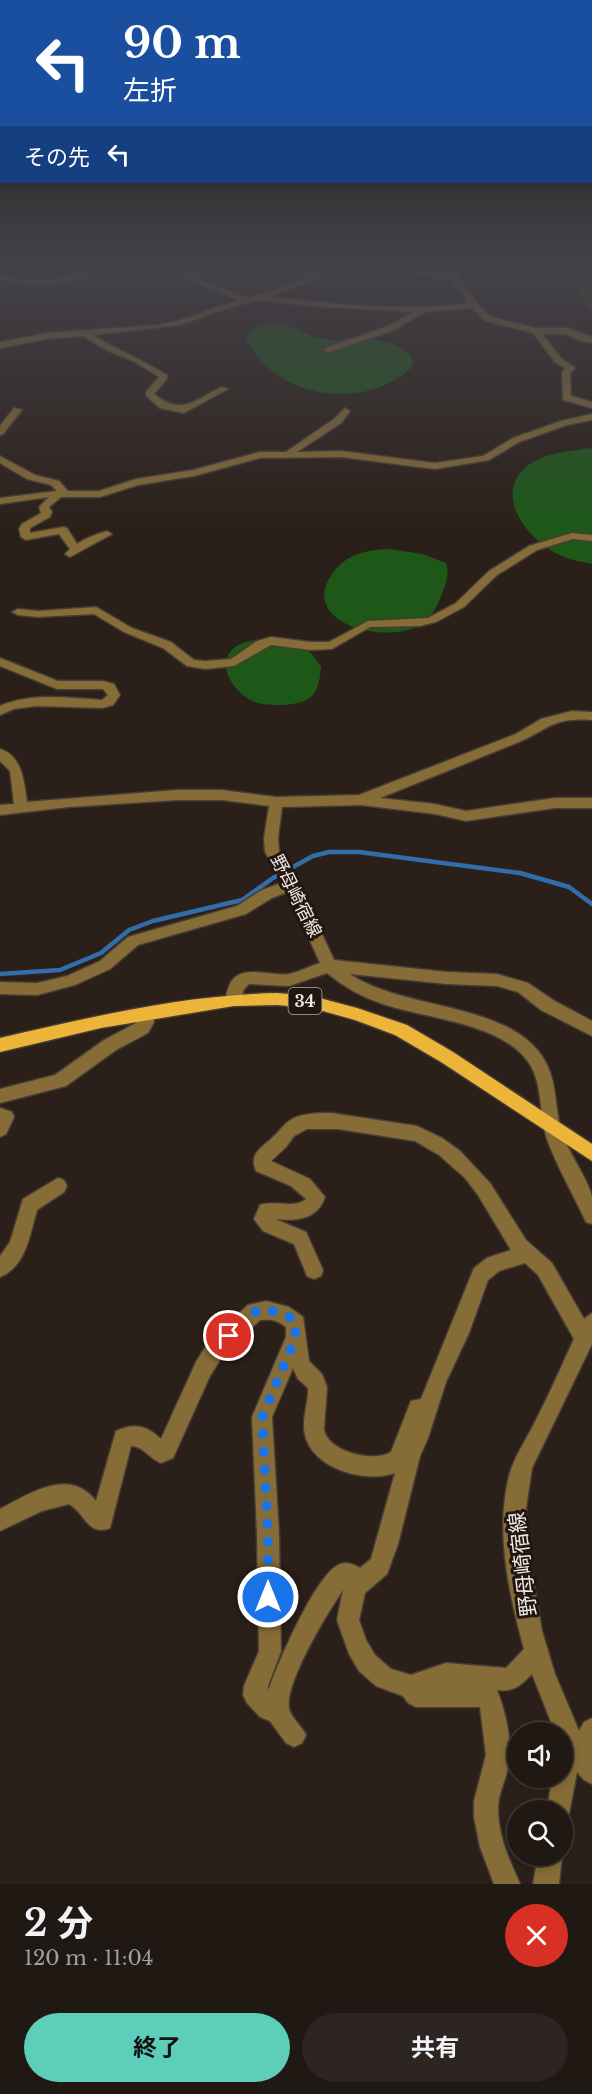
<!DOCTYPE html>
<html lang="ja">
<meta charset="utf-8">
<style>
body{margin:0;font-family:"Libre Baskerville","Noto Sans JP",serif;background:#2d2521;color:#f1f3f6;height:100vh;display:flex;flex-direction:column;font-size:22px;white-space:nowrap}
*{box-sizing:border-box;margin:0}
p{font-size:20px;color:#a2a0a0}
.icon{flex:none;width:33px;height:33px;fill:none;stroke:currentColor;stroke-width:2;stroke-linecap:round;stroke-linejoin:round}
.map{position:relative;height:1884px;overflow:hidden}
.sheet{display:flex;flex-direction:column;background:#201813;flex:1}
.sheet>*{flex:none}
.banner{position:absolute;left:0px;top:0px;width:592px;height:183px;box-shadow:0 3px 9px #0003,0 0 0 2px #3d3733;background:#1a4fa0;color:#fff;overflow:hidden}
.fabs{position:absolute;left:507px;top:1722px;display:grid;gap:12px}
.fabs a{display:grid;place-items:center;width:66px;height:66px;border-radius:50%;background:#201813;box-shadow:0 3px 9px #0003,0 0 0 2px #3d3733;font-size:30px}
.pin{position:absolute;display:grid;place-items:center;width:51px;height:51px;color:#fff;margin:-26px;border:3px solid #fff;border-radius:50%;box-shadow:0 2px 6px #0007}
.me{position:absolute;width:66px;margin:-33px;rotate:0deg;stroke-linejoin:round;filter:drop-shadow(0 0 4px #0008)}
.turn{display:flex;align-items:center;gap:21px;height:126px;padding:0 24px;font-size:27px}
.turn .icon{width:78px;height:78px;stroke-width:2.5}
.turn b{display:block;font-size:42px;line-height:51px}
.then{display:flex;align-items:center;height:57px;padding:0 24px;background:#0003;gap:12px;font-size:22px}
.round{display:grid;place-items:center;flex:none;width:63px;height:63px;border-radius:32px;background:#2d2521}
.head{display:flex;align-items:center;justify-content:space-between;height:102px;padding:0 24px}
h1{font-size:36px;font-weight:700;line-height:45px}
.action{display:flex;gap:12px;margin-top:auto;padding:12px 24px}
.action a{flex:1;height:69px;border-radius:36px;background:#5cceba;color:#111;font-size:24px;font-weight:700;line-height:69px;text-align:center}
.action a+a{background:#2d2521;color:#f1f3f6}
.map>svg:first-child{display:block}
</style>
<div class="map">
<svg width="592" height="1884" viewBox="0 0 592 1884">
<rect width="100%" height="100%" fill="#2b2019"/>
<g fill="#1d5819">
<path d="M553,268H592V309C575,295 577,276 553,268Z"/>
<path d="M270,323C293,323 299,333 319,338C352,345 380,330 410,354L413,361L411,368C362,412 277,399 246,339C251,328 259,326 270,323Z"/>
<path d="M592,448V564C578,561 565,559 552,551C527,536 497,499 522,471C537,453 571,451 592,448Z"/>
<path d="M389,549L422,554L446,563C450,574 446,583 442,594C439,602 433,615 425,621C396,648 296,626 332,574C346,554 366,550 389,549Z"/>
<path d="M266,638C294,640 306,642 321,667C320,677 319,690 311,697C304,703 293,704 285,705C277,705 266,705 258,703C232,695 209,656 243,643C250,640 259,640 266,638Z"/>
</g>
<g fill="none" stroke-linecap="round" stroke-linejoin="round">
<polyline stroke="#316da9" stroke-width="4.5" points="0,974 60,970 101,953 129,930 153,921 242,900 273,878 313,856 329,852 359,852 520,873 569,887 592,904"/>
<defs>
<g id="minor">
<path d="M89,268H98C73,289 30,287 0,279V275C29,282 63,283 89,268Z"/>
<path d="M208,268H221L192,277L248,298L310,277L305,274L309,272L322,277L269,297C335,304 403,312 469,303L452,279L375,268H394L457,275L477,303L491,317L536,328H568L592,337V343L580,341L566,334H542L561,358L575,368L570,373L571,396L592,402V408L563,400L562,372L565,368L555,362L533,333L485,321L472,308L425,312L394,330L328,353L324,350L325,348L388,326L414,312L324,307L258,300L228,308L180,325L93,335C117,350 143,360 167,375V379L154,394C181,416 194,401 221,387L228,389L184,413L160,408L146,396V392L159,377L135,362L104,349L83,336L47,339L0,348V342L47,333L158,325L178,321L239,300L182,277L189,271Z"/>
<polygon points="14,408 22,410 3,434 0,435 0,426"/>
<path d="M345,408L350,411L341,423L297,452L341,451L435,463L483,456L513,438L561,421L592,414V420L567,425L519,442L489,460L435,469L341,457L260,458L194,476L138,485L100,497H61L49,507L52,512L50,517L30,528V533L63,527L67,528L77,544C86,538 96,534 107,531L112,534L70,557L65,554L70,549L59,534L26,540L21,537L19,529L22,524L41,513L39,507L49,497L0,504V498L57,491L51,485L27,479L0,463V456L35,475L59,481L68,491H99L136,479L193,470L260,452H286L334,419Z"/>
<polygon points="572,533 592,535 592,541 573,539 537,550 497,575 464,607 436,622 420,626 370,627 332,649 310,650 271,645 234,666 205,669 187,666 163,648 124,632 94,614 38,617 18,615 12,612 18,609 38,611 96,607 132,628 171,642 194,660 205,661 231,659 257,641 271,637 310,642 329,642 368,621 428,618 456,603 489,571 529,546"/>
<path d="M0,658L58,681H103L114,684L120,695L113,705L102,708L36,706L14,709L0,715V706C31,692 69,698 102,700L108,695L103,689H57L0,666Z"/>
<path d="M572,711L592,712V720C550,717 548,731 514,744C469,762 425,780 380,798L435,804L466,811L555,798H592V808H555L466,821L435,814L361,805L282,807L278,838L279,851L297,880L334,960L447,972L497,974L528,983L553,1000L592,1021V1036L541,1010L518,992L497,986L447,984L350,974C405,1012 519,1001 548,1067C557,1087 555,1109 561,1130C567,1151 589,1180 592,1197C592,1205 592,1216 592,1224L586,1222C573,1194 557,1167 547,1139C539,1115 543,1084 529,1063C501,1022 426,1019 383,1004C362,997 344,987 327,973L289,986L249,984L244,989L240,1004L234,1006L228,1004C225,998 226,993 229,986C239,962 269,977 289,974C299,972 310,966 320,963L288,892L272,898L246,914L138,945L110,969L75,985L37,995L0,994V982L37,983L67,976L100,961L128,937L237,906L262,890L284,882L265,852L264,838L269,806L222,800H177L69,807L0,815V805L14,804L10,771L0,761V749C23,756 24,783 27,802L177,790H222L276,797L359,795L516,734L541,719Z"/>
<polygon points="146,1008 152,1009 154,1022 148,1033 116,1050 66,1086 0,1103 0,1089 55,1075 104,1040 136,1023 140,1009"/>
<polygon points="0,1108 12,1112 14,1117 6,1134 0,1137"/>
<path d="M331,1113L417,1126L442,1138L460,1151L490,1183L526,1240L552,1263L584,1319L592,1313V1344L532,1468L526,1508L527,1546L542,1631L555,1674L579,1731L584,1722L592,1718V1784L584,1780L577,1772L568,1819L562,1821V1810H547L552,1778H562V1732H555L532,1674C520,1686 514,1692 497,1690C506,1714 513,1742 508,1768C505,1782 498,1794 498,1808C498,1836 509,1859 520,1884H494L480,1847L474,1817V1801L486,1755L480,1707H416L408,1703L403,1696L376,1686L359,1671L349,1654L337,1620L343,1590C328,1612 285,1682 289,1708C290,1717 302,1726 306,1735L302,1743L294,1747L286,1743L270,1721L260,1717L247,1703L243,1695L244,1686L259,1651L257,1534L252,1417L286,1337V1327C278,1320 271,1319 260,1320L223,1355L210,1376L173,1458L161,1463C150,1459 143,1446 131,1446L110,1528C88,1537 85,1513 69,1504L42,1511L0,1531V1509C31,1493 69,1467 96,1501L116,1431C134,1423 146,1425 161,1439L196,1362L209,1341L248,1305L266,1301L289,1307L303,1317L309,1361L322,1374L327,1387L324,1429C327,1452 374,1463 391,1452L411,1401L421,1399L474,1268L487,1258L511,1250L478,1195L465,1178L439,1155L415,1141L338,1129H307L294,1136L286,1147L271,1161L310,1179L325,1197C317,1220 297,1221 275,1219L306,1232L323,1270L321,1276L314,1279L307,1276L294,1244L263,1231L254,1219L260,1205C274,1200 295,1209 306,1199L291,1186L256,1171C248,1153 263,1147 273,1137C281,1130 284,1123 294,1118C306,1113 318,1113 331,1113ZM525,1263L538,1275L574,1339C561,1367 549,1395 535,1422C526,1440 514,1457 509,1476C495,1531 509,1595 524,1649L506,1668L446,1663L411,1675L391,1669L375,1655L366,1640L359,1620L365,1593L387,1574L390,1566L398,1544L420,1456L428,1438L446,1382L469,1333L488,1280L499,1271ZM293,1368L298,1379L308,1388C309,1403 301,1419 305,1435C312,1468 365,1484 395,1473L371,1559L360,1568C353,1564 346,1561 338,1565C314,1578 277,1665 268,1692V1686L281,1651L279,1534L272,1417Z"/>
<path d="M58,1178L64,1180L67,1186L64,1192L37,1210C30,1234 26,1267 0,1277V1256L10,1242L23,1199Z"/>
<polygon points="538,1856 562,1856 559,1884 533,1884"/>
</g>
<path id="major" d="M277,993L312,996L357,1008L407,1025L453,1052L592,1144V1161L441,1062L395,1035L355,1020L312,1008L277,1005L234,1006L101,1028L0,1052V1038C91,1017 183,995 277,993Z"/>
</defs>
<use href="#minor" stroke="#463c35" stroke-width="3"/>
<use href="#major" stroke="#463c35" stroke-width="3"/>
<use href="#minor" fill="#866c37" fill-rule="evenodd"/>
<use href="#major" fill="#ecb438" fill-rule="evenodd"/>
</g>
<linearGradient id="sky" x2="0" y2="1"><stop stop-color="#18120e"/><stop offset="0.5" stop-color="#444249"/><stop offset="1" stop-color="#444249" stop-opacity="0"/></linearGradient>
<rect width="592" height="531" fill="url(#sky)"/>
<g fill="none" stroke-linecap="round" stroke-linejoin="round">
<polyline stroke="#1a73e8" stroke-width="10" stroke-dasharray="0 18" points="229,1336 255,1312 263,1309 282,1313 291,1318 296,1324 295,1339 262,1417 268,1534 268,1597"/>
</g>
<g text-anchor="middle" stroke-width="6" stroke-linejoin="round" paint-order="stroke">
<rect fill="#211710" stroke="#b1a9a4" stroke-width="1.5" x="288.5" y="988" width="33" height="26" rx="4.5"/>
<g font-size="16" font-weight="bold" fill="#efe8e3">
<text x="305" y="1007">34</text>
</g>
<g font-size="18" fill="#efe8e3" stroke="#211710">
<text transform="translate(296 896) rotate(63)" y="6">野母崎宿線</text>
</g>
<g font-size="21" fill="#efe8e3" stroke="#211710">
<text transform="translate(523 1564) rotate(-97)" y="7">野母崎宿線</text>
</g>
</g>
</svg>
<div class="fabs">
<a><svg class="icon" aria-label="sound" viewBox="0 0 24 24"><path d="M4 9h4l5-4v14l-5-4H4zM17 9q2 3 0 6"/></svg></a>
<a><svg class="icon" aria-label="search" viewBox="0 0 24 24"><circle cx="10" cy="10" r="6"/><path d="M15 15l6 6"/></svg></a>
</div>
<div class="pin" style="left:229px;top:1336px;background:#d93025"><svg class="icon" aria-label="arrive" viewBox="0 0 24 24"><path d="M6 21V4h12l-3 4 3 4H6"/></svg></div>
<svg class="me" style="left:268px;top:1597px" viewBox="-20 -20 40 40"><circle r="17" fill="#1a73e8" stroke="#fff" stroke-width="3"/><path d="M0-11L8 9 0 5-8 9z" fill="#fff"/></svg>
<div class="banner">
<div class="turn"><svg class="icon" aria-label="left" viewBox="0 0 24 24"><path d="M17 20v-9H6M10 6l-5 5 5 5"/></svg><div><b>90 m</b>左折</div></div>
<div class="then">その先<svg class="icon" aria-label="left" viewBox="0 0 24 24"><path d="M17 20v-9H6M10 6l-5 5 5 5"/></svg></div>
</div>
</div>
<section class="sheet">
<div class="head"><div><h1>2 分</h1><p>120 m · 11:04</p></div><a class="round" style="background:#d93025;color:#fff"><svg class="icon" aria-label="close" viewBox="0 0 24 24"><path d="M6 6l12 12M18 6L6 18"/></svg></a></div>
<div class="action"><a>終了</a><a>共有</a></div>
</section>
